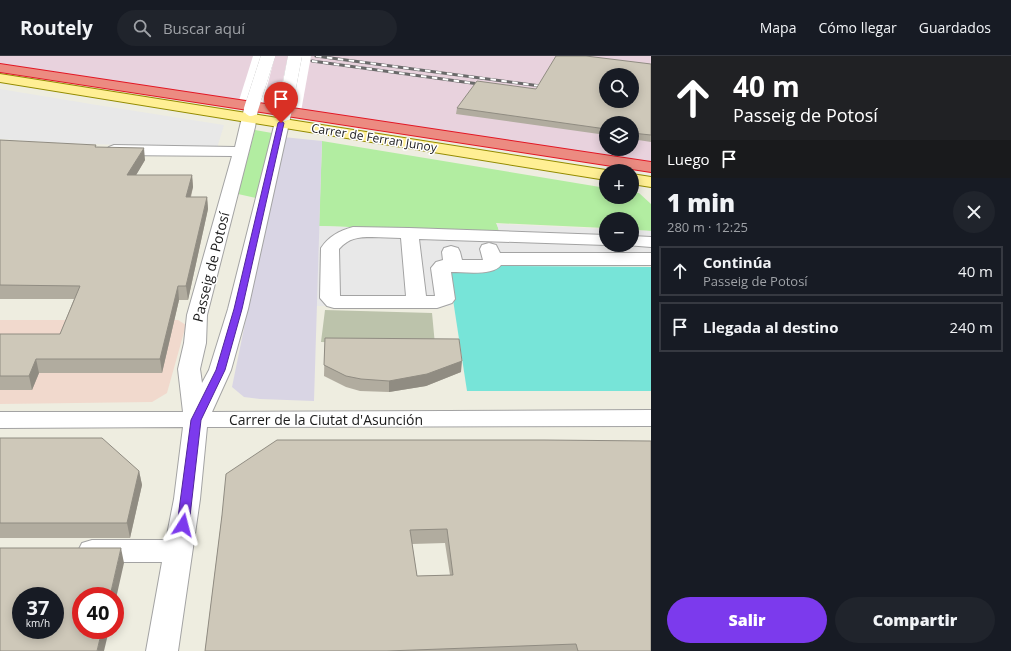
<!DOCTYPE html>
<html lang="es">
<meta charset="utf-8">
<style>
body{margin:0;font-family:"Open Sans",sans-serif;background:#20242c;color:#f1f3f6;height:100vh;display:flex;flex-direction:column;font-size:15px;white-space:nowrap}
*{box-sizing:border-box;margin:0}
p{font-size:13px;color:#9ea1a6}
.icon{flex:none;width:22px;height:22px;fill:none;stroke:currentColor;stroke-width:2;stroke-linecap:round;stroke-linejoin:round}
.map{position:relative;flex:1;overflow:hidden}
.details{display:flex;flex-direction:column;background:#171b24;width:360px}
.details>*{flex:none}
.guide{background:#202124;color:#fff;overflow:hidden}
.buttons{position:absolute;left:599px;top:12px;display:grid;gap:8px}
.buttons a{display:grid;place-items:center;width:40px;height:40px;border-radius:50%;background:#171b24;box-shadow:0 2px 10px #0003;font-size:20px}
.speed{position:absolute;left:12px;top:531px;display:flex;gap:8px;font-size:20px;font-weight:700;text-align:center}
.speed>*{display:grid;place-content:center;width:52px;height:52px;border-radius:50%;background:#171b24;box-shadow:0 2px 10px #0003;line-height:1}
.speed small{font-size:10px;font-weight:400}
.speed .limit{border:6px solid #d22;background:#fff;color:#111}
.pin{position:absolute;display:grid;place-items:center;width:34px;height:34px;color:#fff;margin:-41px -17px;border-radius:50% 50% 50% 0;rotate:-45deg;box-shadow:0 0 4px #0007}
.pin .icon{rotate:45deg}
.me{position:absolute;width:44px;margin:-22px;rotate:9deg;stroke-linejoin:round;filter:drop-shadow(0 0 3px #0008)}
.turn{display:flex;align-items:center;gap:14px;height:84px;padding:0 16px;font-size:18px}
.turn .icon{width:52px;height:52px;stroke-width:2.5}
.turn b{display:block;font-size:28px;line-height:34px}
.then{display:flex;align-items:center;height:38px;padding:0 16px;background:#0003;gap:8px;font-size:15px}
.round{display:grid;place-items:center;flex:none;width:42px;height:42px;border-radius:21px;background:#20242c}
.head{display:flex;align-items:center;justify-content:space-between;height:68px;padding:0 16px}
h1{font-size:24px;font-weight:800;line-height:30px}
.action{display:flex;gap:8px;margin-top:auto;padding:8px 16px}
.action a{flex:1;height:46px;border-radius:24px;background:#7c3aed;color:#fff;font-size:16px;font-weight:800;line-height:46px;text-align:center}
.action a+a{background:#20242c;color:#f1f3f6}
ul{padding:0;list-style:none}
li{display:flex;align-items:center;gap:12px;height:50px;margin:0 8px 6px;padding:0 8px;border:2px solid #363941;border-radius:0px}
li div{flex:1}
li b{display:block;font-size:15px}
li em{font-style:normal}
header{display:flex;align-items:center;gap:24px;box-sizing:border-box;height:56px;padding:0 20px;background:#171b24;border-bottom:1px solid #363941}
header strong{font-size:19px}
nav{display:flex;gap:22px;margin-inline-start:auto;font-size:14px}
.search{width:280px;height:36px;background:#20242c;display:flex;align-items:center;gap:10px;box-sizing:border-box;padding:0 14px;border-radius:22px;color:#9ea1a6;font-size:15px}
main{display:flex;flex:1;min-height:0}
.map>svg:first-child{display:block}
</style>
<header>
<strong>Routely</strong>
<div class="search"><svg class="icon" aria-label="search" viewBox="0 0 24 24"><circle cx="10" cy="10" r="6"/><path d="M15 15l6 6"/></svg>Buscar aquí</div>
<nav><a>Mapa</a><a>Cómo llegar</a><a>Guardados</a></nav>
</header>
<main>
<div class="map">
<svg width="651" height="595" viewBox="0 0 651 595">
<rect width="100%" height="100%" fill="#eeede0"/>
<polygon fill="#f1d9cd" points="0,264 178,264 186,269 167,337 152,346 0,348"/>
<path fill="#e8d2dd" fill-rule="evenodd" d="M0,0H651V106L0,8ZM606,19H632V45H606ZM606,67H632V93H606Z"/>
<polygon fill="#bcc3ab" points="325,254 432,257 435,289 321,286"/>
<g fill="#b2eda1">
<polygon points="255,74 272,77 256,142 238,138"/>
<polygon points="322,85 606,132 606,141 632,141 632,136 639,137 651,148 651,175 632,174 632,163 606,163 606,172 496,167 500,176 319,170"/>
</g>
<polygon fill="#77e4d8" points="501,210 651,211 651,335 467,335 448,211"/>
<g fill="#e8e8e8">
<polygon points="0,33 97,49 224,69 217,92 59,87 0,83"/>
<polygon points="497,168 606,173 606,189 632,189 632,174 651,175 651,209 441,209 451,250 317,250 319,170 499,176"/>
</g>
<polygon fill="#d9d5e4" points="283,81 322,85 314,345 260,343 244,341 232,331"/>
<g fill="#fff">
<polygon points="253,0 275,0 261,54 237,51"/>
<polygon points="288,0 311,0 300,61 276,57"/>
</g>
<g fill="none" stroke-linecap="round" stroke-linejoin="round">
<defs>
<g id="minor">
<polygon points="251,49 256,50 258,53 255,71 207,259 206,287 200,313 202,327 209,314 228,253 277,58 279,55 284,54 289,55 291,58 248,253 231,314 212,356 651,354 651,370 207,371 200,443 178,595 146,595 162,506 92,506 82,503 78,495 82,487 92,484 166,484 174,443 183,371 0,372 0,356 183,356 178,313 184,287 187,259 232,100 114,99 109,97 106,94 109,91 114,89 235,91 244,53 246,50"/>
<path d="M353,171L409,172L606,179V189H608H606L419,183L426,240H435L431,212L436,206L443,204L442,196L444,192L451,190L458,192L460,196L462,204H483L480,193L482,189L489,187L496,189L500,197H651V209H501C493,220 465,216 451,216L455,243L452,247L437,252H334L327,250L320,242L321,192C329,180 339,175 353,171ZM372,181L401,182L406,240H340L339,193C349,182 358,181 372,181Z"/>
<polygon points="632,180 651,181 651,191 626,189 632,189"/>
</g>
<g id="major">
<polygon points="0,18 606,114 609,115 606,115 606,124 0,26"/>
<polygon points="632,118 651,121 651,131 632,128"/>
</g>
<polygon id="highway" points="0,8 651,106 651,116 0,16"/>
</defs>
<use href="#minor" stroke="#a3a3a3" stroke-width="2"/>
<use href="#major" stroke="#938b00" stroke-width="2"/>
<use href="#highway" stroke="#e21724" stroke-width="2"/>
<use href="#minor" fill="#fff" fill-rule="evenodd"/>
<use href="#major" fill="#ffef94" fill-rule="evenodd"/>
<use href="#highway" fill="#ec8b81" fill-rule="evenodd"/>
<defs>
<g id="rail">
<polyline points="316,0 548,31"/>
<polyline points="312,5 486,29"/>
</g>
</defs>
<use href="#rail" stroke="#6a6a6a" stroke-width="3"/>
<use href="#rail" stroke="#fff" stroke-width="2" stroke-dasharray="5.5" stroke-linecap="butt"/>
<defs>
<g id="minor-bridge">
<polyline points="251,53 268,0"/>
<polyline points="284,58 295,0"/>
</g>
</defs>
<use href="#minor-bridge" stroke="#a3a3a3" stroke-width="14" stroke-linecap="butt"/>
<use href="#minor-bridge" stroke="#fff" stroke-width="14"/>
</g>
<g fill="#b1ac9f" fill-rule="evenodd">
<polygon points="651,8 651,86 632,83 632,67 606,67 606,79 456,58 457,52 536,33"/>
<polygon points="0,84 96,91 145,104 136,119 192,119 193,131 191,141 207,141 208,153 188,244 179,244 162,317 39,317 32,334 0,334 0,278 60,278 74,243 0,243"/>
<polygon points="325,282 461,316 426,330 389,336 360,335 346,331 324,320"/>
<polygon points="0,382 139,415 142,429 130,482 0,482"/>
<path d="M651,385V595H205L222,459ZM445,487L450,519L417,520L412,488Z"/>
</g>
<g fill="#908c82">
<polygon points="144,92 145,104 129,131 127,119"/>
<polygon points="192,119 193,131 187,153 186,141"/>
<polygon points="207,141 208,153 188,244 186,230"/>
<polygon points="178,230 179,244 162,317 160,303"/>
<polygon points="36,303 39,317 32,334 29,320"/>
<polygon points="462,305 461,316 426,330 389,336 389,325"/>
<polygon points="139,415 142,429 130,482 127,467"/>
<polygon points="121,492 124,507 115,547 115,540 110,540"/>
<polygon points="102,574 109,574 104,595 97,595"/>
</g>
<g fill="#cec8b9" stroke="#908c82" fill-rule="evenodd">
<path d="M556,0H586L651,8V79L632,77V67H606V73L457,52L477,25L536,33ZM606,19H632V45H606Z"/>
<polygon points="0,84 96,89 95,91 144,92 127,119 192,119 186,141 207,141 186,230 178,230 160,303 36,303 29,320 0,320 0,278 60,278 80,230 0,229"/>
<polygon points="325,282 459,283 462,305 427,318 389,325 361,323 346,320 324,309"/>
<polygon points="0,382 102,382 139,415 127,467 0,467"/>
<path d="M277,384H544L651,385V595H578L576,588L387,595H205L222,459L226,418ZM447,473L453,519L417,520L410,474Z"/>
<path d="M0,492H121L110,540H81V574H102L97,595H0ZM21,540H55V574H21Z"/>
</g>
<polygon fill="#7c3aed" stroke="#51269a" points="281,65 284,67 242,253 225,314 201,364 189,469 187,472 183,473 179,472 177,469 191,364 216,314 234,253 278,67"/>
<g text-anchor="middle" stroke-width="3" stroke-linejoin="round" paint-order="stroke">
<g font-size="12" fill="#1c1c1c" stroke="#fff">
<text transform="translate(374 82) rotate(9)" y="4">Carrer de Ferran Junoy</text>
</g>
<g font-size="14" fill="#1c1c1c" stroke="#fff">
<text transform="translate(211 211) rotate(-76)" y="5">Passeig de Potosí</text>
<text x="326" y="369">Carrer de la Ciutat d'Asunción</text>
</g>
</g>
</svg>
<div class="buttons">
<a><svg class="icon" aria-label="search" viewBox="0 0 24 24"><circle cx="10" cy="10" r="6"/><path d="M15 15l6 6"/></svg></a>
<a><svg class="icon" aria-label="layers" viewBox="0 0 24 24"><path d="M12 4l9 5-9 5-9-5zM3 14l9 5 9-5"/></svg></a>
<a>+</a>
<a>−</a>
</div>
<div class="speed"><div>37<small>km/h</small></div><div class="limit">40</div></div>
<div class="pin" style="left:281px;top:67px;background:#d93025"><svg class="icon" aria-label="arrive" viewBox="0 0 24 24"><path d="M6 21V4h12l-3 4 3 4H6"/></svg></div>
<svg class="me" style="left:183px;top:469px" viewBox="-20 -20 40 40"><path d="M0-17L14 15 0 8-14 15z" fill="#7c3aed" stroke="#fff" stroke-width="4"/></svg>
</div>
<section class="details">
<div class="guide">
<div class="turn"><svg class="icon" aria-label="ahead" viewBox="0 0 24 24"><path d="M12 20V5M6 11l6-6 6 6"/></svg><div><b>40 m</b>Passeig de Potosí</div></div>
<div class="then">Luego<svg class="icon" aria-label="arrive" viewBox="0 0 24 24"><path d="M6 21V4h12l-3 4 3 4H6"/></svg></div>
</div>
<div class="head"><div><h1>1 min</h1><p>280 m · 12:25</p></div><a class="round"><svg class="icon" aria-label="close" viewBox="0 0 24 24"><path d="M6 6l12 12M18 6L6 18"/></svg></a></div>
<ul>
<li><svg class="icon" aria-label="ahead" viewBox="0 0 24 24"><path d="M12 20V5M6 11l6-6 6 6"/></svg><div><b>Continúa</b><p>Passeig de Potosí</p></div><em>40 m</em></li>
<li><svg class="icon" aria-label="arrive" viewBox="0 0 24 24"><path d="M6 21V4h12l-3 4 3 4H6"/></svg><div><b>Llegada al destino</b></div><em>240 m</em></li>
</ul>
<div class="action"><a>Salir</a><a>Compartir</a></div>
</section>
</main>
